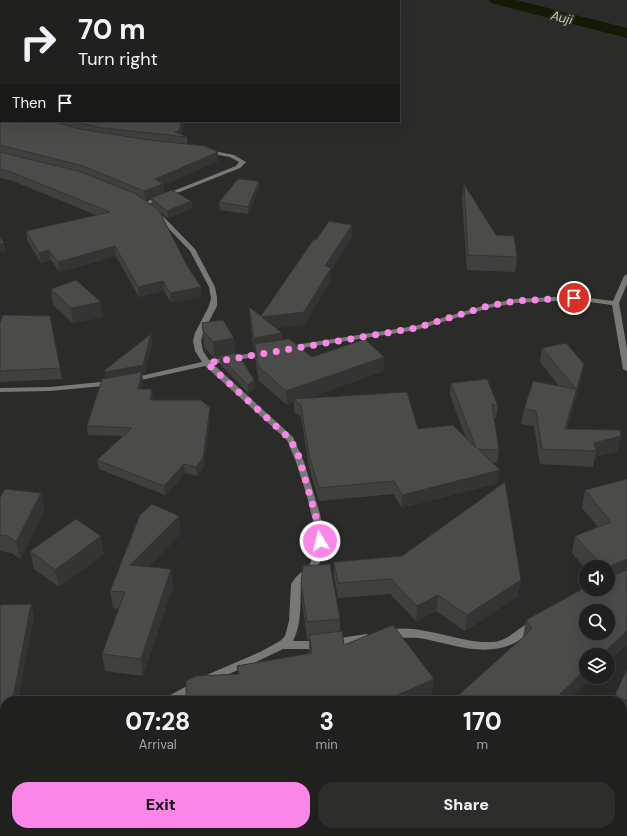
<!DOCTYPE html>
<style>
body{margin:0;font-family:"DM Sans",sans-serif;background:#2d2e2c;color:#f1f3f6;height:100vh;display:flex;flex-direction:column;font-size:15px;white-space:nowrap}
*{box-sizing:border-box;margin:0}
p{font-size:13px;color:#a2a3a4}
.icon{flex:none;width:22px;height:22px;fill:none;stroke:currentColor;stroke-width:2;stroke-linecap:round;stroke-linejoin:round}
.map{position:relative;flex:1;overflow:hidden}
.panel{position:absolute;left:0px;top:696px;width:627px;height:140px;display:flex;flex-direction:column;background:#20211f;border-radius:16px 16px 0 0;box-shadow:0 4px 16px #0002,0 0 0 1px #3d3e3d}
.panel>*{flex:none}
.top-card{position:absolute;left:0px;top:0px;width:400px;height:122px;box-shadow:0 4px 16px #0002,0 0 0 1px #3d3e3d;background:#20211f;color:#f1f3f6;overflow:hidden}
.fabs{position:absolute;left:579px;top:560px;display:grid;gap:8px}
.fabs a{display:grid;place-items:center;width:36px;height:36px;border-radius:50%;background:#20211f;box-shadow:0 4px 16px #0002,0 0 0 1px #3d3e3d;font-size:20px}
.pin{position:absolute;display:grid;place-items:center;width:34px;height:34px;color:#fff;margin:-17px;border:2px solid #fff;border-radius:50%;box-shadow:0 1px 4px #0007}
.me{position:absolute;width:44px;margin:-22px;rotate:351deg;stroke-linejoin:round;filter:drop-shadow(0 0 3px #0008)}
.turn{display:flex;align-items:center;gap:14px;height:84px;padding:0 12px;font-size:18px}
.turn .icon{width:52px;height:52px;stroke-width:2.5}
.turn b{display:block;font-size:28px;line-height:34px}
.then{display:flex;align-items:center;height:38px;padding:0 12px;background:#0003;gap:8px;font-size:15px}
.eta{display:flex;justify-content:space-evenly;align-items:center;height:68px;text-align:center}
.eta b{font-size:24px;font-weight:800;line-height:28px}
.cta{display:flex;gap:8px;margin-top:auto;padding:8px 12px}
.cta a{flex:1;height:46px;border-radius:16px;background:#fa87e7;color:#111;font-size:16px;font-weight:800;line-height:46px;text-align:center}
.cta a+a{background:#2d2e2c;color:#f1f3f6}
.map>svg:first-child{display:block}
</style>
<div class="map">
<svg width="627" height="836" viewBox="0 0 627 836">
<rect width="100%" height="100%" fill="#2b2c29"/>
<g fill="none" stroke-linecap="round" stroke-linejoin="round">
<polygon fill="#141b04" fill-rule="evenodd" points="489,0 516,0 627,28 627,38 491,3"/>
<g fill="#787977" fill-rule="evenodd">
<polygon points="209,150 234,155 246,162 240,168 147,205 143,205 143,203 236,166 239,162 230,157 207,153 207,151"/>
<path d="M154,208L156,209L195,249L215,287L217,298V306L203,333L201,341L203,351L209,360L266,351L270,353L266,355L213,364L293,437L304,462L320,514L325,543L324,553L317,568L314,572L304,580L301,584C300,603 302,624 293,641H320L324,642L325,645L324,648L320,649H283L254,663L206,684L202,683L201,680L202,677L260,652L280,641L285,636L289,621L291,584L296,577L310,564L314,553L316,543L315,530L307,496L296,462L287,440L205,366L132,382L128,380L132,378L202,362L195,351L193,341L195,333L209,306L211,298L209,287L190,251L152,211V209Z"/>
<polygon points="627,274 627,284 619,303 627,349 627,371 623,369 612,305 574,300 515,303 489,308 416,330 289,350 285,348 289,346 415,326 486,305 515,299 574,296 613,301 624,276"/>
<polygon points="111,381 115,383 114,385 50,391 0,392 0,388 50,387"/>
<path d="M532,622L535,623L537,626C534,631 528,635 523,638C490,661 455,644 419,638C409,637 393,639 386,637L384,634L386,631C416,621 459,644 492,642C510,641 517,627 532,622Z"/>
<polygon points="366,634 369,635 371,638 369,641 366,642 334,647 330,646 329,643 330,640 334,639"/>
<polygon points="196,681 200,682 201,685 200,688 178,701 164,701 165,698"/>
<polygon points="5,789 5,799 0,801 0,791"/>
</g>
</g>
<g fill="#40413f" fill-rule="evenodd">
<path d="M0,0H252L1,121H185L181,135L187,137V144L218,152V161L164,185V193L191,201L192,208L168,218L159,211L186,264L201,287V297L171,303L164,291L139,297L116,256L59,272L51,260L41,263L27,240L26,231L96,215L13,181L0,178ZM151,198L152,205L145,200Z"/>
<polygon points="259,181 259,188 248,214 220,210 219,202"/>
<polygon points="464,184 496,235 517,257 515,272 467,270 462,199"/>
<polygon points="352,225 352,237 331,270 331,280 304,325 276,328 282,340 312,357 384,357 384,371 305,399 418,429 466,438 450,395 451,383 498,406 496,418 494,418 499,450 497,463 492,463 498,483 402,508 393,494 319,501 309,467 301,417 294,412 294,402 287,405 259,381 255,358 255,351 254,351 250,320 249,307 261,316 316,240"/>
<polygon points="51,289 103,317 73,323 53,305"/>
<polygon points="50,316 62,379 0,382 0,323"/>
<polygon points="202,323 234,338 235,353 254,380 255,388 248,393 220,364 219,357 214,358 204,347"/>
<polygon points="151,334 152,343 144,373 142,374 143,381 141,389 153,397 152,400 210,416 204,467 197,476 185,473 165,495 99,469 97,460 123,436 88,435 87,426 106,378 105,372"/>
<polygon points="542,348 584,364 581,379 567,429 618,451 595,457 593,467 540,464 534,426 521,424 524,409 559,386 540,362"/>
<polygon points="627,479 627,644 608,662 608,655 523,637 526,620 608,589 608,567 586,567 586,569 572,553 575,536 598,527 582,508 585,490"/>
<polygon points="0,498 45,510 20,559 12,553 0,551"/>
<polygon points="181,533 148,567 171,569 173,587 143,676 105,671 102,654 119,609 113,608 110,591"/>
<polygon points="30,551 104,554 59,587 34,569"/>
<polygon points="334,562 518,596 465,631 436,611 416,621 390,594 338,598 334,577"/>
<polygon points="301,584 340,619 340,631 344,645 432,695 238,674 237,666 309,653 309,639 307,640 302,601"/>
<polygon points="31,604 34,618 5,701 5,759 0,759 0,605"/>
<polygon points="627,669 627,721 622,718 622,701 613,701 615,695"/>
<polygon points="626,801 627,801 627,836 601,836 603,831 622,831 622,814"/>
</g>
<g fill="#343533">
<polygon points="244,0 252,0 251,1 243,1"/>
<polygon points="182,121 185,121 181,137 175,132"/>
<polygon points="218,152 218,161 164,185 164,193 145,200 144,191 155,179"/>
<polygon points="259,181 259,188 248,214 248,207"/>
<polygon points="191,201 192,208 168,218 167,211"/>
<polygon points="352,225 352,237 331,270 331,280 304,325 262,330 262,317 325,266"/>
<polygon points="4,243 6,251 0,252 0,244"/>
<polygon points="115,246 116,256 59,272 58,262"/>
<polygon points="49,250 51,260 41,263 39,253"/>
<polygon points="163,281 164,291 139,297 138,287"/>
<polygon points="201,287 201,297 171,303 170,293"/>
<polygon points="101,302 103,317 73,323 71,308"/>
<polygon points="282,333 282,346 255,344 255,351 254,351 254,338"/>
<polygon points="151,334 152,343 144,373 142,374 143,381 139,397 106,380 105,372"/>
<polygon points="234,338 235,354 214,358 213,342"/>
<polygon points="384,357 384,371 297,402 294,399 294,402 287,405 286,391"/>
<polygon points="584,364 581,379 563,444 565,429"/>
<polygon points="254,380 255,388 248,393 248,385"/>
<polygon points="152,389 153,397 151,408 150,400"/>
<polygon points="210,408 210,416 204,467 197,476 196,467"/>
<polygon points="621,436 618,451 595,457 596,451 594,443"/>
<polygon points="184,464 185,473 165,495 164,486"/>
<polygon points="500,470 498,483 402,508 402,495"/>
<polygon points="41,493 45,510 20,559 16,542"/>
<polygon points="179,516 181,533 133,582 130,565"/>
<polygon points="101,536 104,554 59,587 55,570"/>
<polygon points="627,559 627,573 608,581 612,565"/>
<polygon points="171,569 173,587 143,676 141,659"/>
<polygon points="521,580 518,596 465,631 467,615"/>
<polygon points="438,595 436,611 416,621 417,606"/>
<polygon points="31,604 34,618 18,701 13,698"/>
<polygon points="627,631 627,644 608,662 608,655 601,655"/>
<polygon points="586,669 586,677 593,677 567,701 555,701 556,698"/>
<polygon points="434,679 432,695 419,701 384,701"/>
<polygon points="167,831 179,831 180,836 157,836"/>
<polygon points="235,831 278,831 264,836 222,836"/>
</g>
<g fill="#4b4c49" stroke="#343533" fill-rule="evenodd">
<polygon points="0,0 244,0 243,1 1,1 1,75 1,71 0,71"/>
<polygon points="0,76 1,76 1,121 51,121 80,129 142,139 205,146 218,152 155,179 163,184 144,191 83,166 0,145 0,103 1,102 1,97 0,98"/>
<polygon points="74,121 182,121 179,131 175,132 187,137 104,128 83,124"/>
<polygon points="0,152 78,171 134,193 156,208 160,212 186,264 201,287 170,293 163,281 138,287 115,246 58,262 49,250 39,253 26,231 110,212 11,172 0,169"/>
<polygon points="238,179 259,181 248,207 219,202"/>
<polygon points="464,184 496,235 514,236 517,257 468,255"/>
<polygon points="172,190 191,201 167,211 151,198"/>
<polygon points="329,221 352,225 325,266 331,268 304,312 262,317 282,333 254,338 249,307 261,316 314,239 316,240"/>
<polygon points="0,237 4,243 0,244"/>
<polygon points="76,280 101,302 71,308 51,289"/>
<polygon points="3,315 50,316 60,368 0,371 0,323"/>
<polygon points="223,320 234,338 213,342 203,331 202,323"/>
<polygon points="151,334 143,365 105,372 106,369"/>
<polygon points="289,339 312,357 365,339 384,357 286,391 258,366 255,344"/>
<polygon points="566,343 584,364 565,429 620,430 621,436 594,443 596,451 542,449 536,411 524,409 533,381 576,389 542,348"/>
<polygon points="238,353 254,380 248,385 219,356"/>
<polygon points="142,372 138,389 152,389 150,400 201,400 210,408 203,458 196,467 184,464 164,486 97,460 132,428 87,426 102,379"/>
<polygon points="487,379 498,406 492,404 499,450 478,449 500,470 402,495 394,481 319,488 309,455 301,405 294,399 407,392 418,429 453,425 476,448 451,383"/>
<polygon points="627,479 627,559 612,565 611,570 608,570 608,567 604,567 575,536 611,522 585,490"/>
<polygon points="505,482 521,580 467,615 438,595 417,606 391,579 338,583 334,562 402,556"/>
<polygon points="5,489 41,493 16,542 8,536 0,535 0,498"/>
<polygon points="152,504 179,516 130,565 171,569 141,659 102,654 125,592 110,591 140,515"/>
<polygon points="76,519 101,536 55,570 30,551"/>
<polygon points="330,564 340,619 307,622 301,584 303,566"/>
<path d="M627,570V631L601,655H586V669L556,698L558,701H452L532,629L526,620L586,587V589H608V578ZM586,611H608V633H586Z"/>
<polygon points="31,604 13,698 49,701 5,701 5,741 4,745 0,745 0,605"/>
<polygon points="393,625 434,679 384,701 186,701 186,681 196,676 239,674 237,666 312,653 309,635 342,631 344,645"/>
<polygon points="627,669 627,701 615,695"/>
<polygon points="626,801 627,801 627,826"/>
<polygon points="622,826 627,827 627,836 605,836 605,831 622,831"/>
<polygon points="10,831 167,831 157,836 9,836"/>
<polygon points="179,831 235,831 222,836 180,836"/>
<polygon points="322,831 436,831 439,836 314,836"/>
</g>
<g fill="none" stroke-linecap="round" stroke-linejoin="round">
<polyline stroke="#fa87e7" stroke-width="7" stroke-dasharray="0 12.6" points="320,541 320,531 298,454 290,439 207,363 416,328 488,306 515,301 574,298"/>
</g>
<g text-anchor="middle" stroke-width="4" stroke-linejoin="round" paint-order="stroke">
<g font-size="13" font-style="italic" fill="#bed09b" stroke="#2b2c29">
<text transform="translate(562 17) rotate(14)" y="5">Auji</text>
</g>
</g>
</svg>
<div class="fabs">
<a><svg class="icon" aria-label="sound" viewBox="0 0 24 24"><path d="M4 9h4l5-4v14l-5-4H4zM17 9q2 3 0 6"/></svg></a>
<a><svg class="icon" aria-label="search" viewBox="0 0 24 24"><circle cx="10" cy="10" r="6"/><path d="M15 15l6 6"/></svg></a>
<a><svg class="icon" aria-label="layers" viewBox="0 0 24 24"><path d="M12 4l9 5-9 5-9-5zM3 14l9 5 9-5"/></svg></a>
</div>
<div class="pin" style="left:574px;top:298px;background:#d93025"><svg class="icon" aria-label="arrive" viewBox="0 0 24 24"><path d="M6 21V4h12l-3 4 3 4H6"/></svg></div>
<svg class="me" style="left:320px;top:541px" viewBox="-20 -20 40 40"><circle r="17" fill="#fa87e7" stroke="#fff" stroke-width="3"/><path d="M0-11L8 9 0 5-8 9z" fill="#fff"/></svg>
<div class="top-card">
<div class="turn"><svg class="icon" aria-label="right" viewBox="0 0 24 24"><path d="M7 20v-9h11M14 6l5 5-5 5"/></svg><div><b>70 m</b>Turn right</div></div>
<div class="then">Then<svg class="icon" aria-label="arrive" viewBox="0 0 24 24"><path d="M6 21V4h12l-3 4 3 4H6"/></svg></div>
</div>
<section class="panel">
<div class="eta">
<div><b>07:28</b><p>Arrival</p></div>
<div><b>3</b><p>min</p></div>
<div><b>170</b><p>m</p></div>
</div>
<div class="cta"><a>Exit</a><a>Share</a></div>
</section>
</div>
